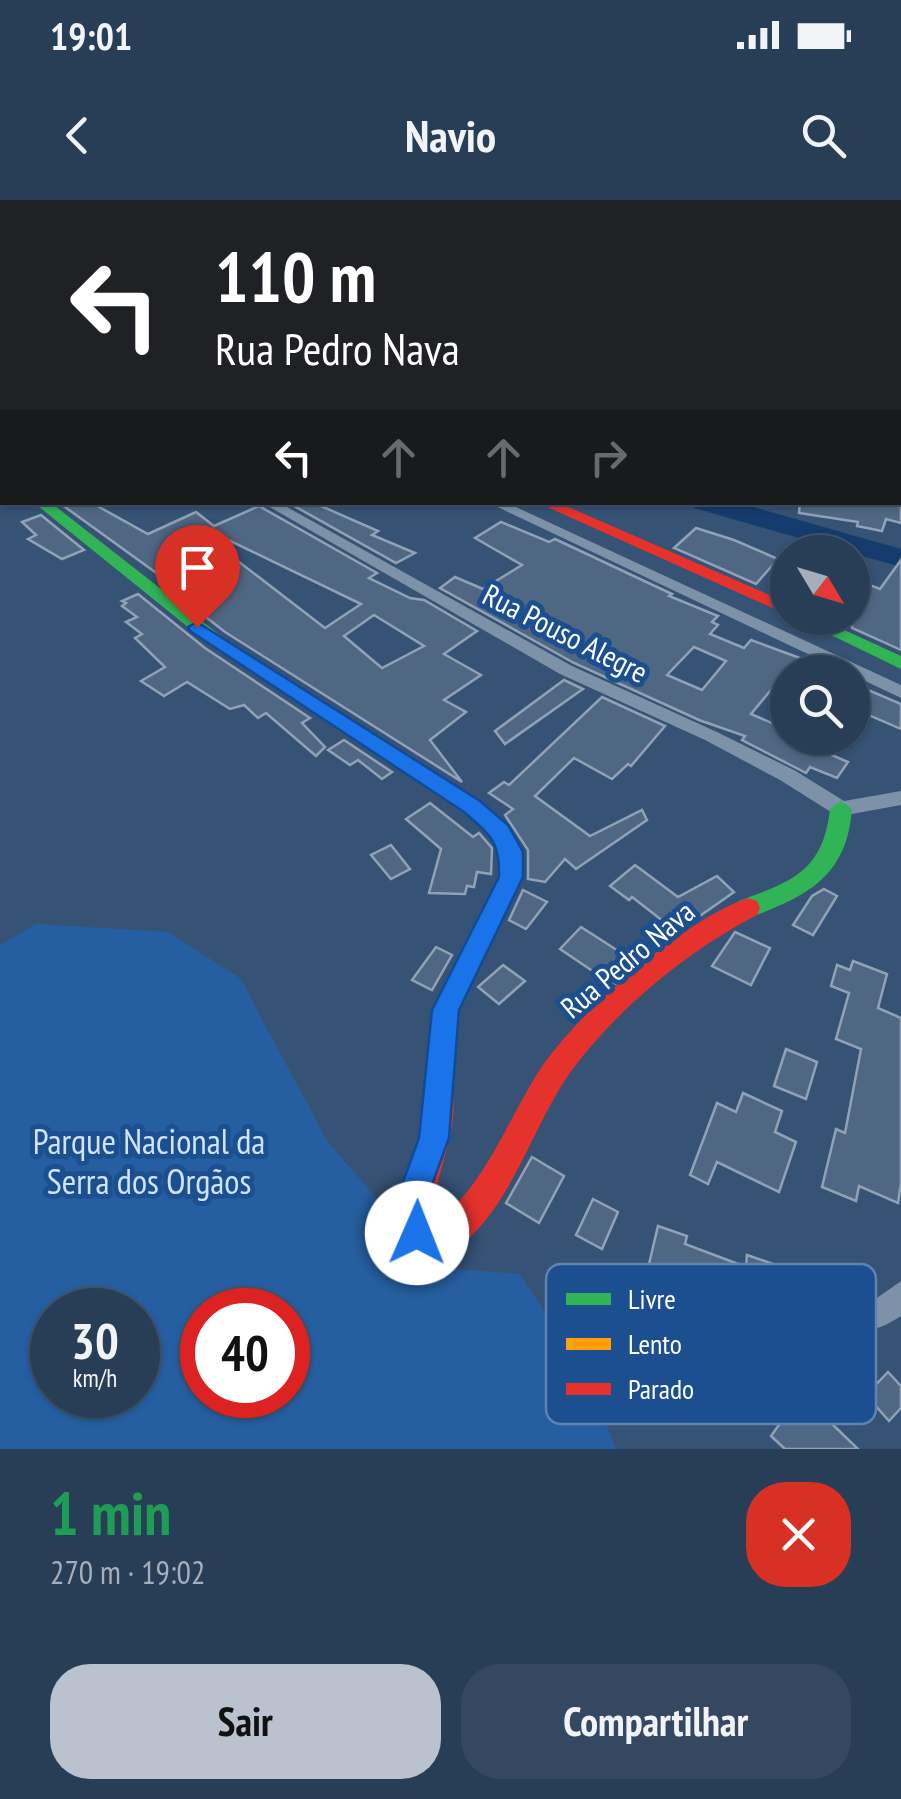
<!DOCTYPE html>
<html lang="pt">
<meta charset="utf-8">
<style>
body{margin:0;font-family:"PT Sans Narrow",sans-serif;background:#344961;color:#f1f3f6;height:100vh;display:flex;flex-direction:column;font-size:38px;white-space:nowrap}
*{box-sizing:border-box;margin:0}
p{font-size:32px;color:#a5aeba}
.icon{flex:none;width:55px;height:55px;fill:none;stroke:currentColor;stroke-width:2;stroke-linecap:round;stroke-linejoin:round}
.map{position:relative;height:1249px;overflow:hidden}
.details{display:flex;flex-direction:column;background:#283e57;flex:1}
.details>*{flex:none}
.hud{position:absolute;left:0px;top:0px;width:902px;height:305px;box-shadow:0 2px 8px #0004,0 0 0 2px #44576d;background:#202124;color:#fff;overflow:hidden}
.needle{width:65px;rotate:128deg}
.buttons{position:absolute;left:770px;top:335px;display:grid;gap:20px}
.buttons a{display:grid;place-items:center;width:100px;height:100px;border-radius:50%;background:#283e57;box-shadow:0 2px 8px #0004,0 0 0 2px #44576d;font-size:50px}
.speed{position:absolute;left:30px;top:1088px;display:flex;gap:20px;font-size:50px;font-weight:700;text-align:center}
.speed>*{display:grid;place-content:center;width:130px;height:130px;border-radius:50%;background:#283e57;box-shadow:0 2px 8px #0004,0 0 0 2px #44576d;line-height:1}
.speed small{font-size:25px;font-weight:400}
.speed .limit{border:15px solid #d22;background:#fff;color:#111}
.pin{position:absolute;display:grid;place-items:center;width:85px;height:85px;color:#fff;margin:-102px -42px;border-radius:50% 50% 50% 0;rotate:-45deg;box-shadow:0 0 10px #0007}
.pin .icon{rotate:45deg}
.me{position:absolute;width:110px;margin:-55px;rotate:1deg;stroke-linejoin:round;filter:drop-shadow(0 0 8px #0008)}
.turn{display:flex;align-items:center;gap:35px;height:210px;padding:0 50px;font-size:45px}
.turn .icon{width:130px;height:130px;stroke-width:2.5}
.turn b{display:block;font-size:70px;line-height:85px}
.lanes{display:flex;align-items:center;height:95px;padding:0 50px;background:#0003;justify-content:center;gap:50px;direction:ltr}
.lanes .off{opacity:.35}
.round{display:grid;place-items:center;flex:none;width:105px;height:105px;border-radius:40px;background:#344961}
.overview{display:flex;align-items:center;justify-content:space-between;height:170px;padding:0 50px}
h1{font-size:60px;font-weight:700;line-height:75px;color:#1e9e55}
.button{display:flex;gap:20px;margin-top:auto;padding:20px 50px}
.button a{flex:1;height:115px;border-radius:40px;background:#b9c2ce;color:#111;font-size:40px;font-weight:700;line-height:115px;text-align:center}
.button a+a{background:#344961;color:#f1f3f6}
.status{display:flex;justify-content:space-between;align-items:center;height:70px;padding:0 50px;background:#283e57;direction:ltr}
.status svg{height:28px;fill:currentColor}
header{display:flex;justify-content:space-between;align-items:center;height:130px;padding:0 50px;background:#283e57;font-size:45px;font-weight:700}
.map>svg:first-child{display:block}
</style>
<div class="status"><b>19:01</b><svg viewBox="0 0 49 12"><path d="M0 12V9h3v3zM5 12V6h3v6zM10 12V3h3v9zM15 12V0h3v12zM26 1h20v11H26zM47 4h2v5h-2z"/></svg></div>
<header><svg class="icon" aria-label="back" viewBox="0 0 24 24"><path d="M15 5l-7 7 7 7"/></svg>Navio<svg class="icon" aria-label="search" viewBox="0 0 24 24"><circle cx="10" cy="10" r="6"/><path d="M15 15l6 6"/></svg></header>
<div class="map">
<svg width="901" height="1249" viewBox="0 0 901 1249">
<rect width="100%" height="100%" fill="#365274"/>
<path fill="#265fa1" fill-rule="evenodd" d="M36,724L168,732L240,778L328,942L403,1029L415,1066L520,1074L591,1184L616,1249H0V745ZM52,1110H138V1195H52ZM202,1110H288V1195H202Z"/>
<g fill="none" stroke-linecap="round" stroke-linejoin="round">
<g fill="#153c6e" fill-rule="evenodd">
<polygon points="240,0 260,0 262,2 242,2"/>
<polygon points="691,302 736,302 901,349 901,367 694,308"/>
</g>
</g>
<g fill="#506783" stroke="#92a2b6" stroke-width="2.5" fill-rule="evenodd">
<path d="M78,302H90L148,334L196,312L214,326L259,306L377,373L369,378L410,398L424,400L477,431L444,454L481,475L444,500L466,512L430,540L462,582L225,432L161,382L166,380L65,307ZM222,337L361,404L325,428L217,345ZM374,415L424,446L382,468L344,436Z"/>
<polygon points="287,302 314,303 378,331 372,335 415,353 396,363"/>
<polygon points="800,302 901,303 901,323 886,319 882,331 857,326 858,322 799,313"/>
<polygon points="41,315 84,350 62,359 28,339 36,335 22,322"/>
<path d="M501,322L549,342L555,339L672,394L669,396L718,416L712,422L718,425L710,434L744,448L751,440L838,472H788V482L780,479L751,514L788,530V538H828L820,550L848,562L837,578L810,567L806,573L742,540L745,536L699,520L574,463L440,388L455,377L483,389L522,365L475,338ZM694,447L726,461L702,490L667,475Z"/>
<polygon points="696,328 734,340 778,359 756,384 674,348"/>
<polygon points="901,360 901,450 852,428 852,378 880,389"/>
<polygon points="138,394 205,448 310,518 302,523 325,547 316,556 266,513 258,518 244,505 230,509 187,482 164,496 141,481 165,467 135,438 142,434 126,422 137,417 122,406 126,403 122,401"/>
<polygon points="564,480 583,489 505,544 495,531"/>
<polygon points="852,483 901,504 901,529 852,508"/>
<polygon points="602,497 665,526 631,566 628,564 612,579 574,558 535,596 590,636 642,610 647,620 576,669 565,659 545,682 528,679 528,650 505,615 513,609 489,593 504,582 509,585"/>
<polygon points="344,540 392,572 382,579 358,560 350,565 328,550"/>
<polygon points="430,603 473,637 479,633 492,648 491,674 477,672 474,687 467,686 465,694 429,693 441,649 406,619"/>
<polygon points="391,645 410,669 391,679 371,655"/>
<polygon points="635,665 678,697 717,676 734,692 677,732 632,697 629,700 610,686"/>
<polygon points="824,689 837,696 813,735 793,725 812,696"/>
<polygon points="523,690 547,702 526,729 509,720"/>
<polygon points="581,727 623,754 627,750 643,761 616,784 594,772 560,749"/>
<polygon points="735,732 770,748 751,785 712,766"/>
<polygon points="436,747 452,755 432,790 412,780"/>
<polygon points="853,761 887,774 878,808 901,818 901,983 898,1003 859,986 856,1001 822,987 836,929 845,933 861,849 836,839 849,793 831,786 837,765 850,770"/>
<polygon points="503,765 525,781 499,804 478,787"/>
<polygon points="786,849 817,862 806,899 774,886"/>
<polygon points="743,893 782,911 775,932 796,942 779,992 717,962 708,984 690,975 717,903 736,912"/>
<polygon points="532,957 564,976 539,1023 506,1003"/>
<polygon points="593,999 618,1012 602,1049 576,1035"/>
<polygon points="658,1026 687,1036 685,1044 746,1067 747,1055 788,1069 781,1151 733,1135 704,1204 666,1159 680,1131 637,1115"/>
<polygon points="888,1172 901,1186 901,1208 889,1221 866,1195"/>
<polygon points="801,1194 858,1249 785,1249 771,1236"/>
</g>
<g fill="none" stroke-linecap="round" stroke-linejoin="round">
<g fill="#7d92a8" fill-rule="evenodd">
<rect x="900" y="36" width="1" height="6"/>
<polygon points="0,47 2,48 2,52 0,53"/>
<polygon points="2,79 2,86 0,87 0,80"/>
<polygon points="0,101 2,102 2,110 0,109"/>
<polygon points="900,203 901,203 901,211 900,210"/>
<polygon points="0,227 2,228 2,237 0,236"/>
<rect x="900" y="290" width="1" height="9"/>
<polygon points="261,302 278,302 572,466 717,532 794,570 844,601 901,591 901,605 841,616 834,614 780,580 705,540 560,474"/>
<polygon points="487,302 505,302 901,485 901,498"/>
<path d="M901,1081V1116C883,1128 865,1135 844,1127L840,1116L844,1105L874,1100Z"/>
</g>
<g fill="#30b455" fill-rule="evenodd">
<polygon points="33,302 50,302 221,436 480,601 508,625 523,652 523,677 458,810 452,886 448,895 438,899 428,895 424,886 432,810 499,677 499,652 491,636 464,613 209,444"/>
<polygon points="796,418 818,418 901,456 901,469"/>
<path d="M841,601L852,609C848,661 824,687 776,707C764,712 752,719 739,715L736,708L739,701C793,681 823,671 830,609Z"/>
</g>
<polygon fill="#ff9f0a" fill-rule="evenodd" points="0,35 2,36 2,42 0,41"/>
<g fill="#e5322d" fill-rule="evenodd">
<polygon points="536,302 557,302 788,403 788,415"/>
<path d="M748,698L757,701L760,708L757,715C688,751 622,805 575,866C528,927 509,1030 432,1062C374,1038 413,974 421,931C424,913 420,893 428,877L438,873L448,877C468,922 429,978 433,1026C483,988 505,926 537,874C573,816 683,720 748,698Z"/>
</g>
</g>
<path fill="#1a73e8" stroke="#114b97" stroke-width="2.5" d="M197,422L480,601L508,625L523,652V677L459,810L449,938L433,982V1033L428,1044L417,1049L406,1044L399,1004L403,982L419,938L432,810L499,677C500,640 490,635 464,612L190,431L188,427Z"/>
<g text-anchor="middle" stroke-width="10" stroke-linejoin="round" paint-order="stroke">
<g font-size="30" fill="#fff" stroke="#1b4f8f">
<text transform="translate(565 434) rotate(27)" y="10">Rua Pouso Alegre</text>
<text transform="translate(628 760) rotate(-40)" y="10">Rua Pedro Nava</text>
</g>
<g font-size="35" fill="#cfe3fa" stroke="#1b4f8f">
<text x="149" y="954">Parque Nacional da<tspan x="149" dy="40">Serra dos Orgãos</tspan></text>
</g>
</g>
<rect x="546" y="1064" width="330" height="160" rx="15" fill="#1b4f8f" stroke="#5f84b1" stroke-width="2.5"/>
<rect x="566" y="1093" width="45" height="12" fill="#30b455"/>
<rect x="566" y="1138" width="45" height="12" fill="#ff9f0a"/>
<rect x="566" y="1183" width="45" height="12" fill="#e5322d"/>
<g font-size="28" fill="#fff">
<text x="628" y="1109">Livre</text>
<text x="628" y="1154">Lento</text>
<text x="628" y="1199">Parado</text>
</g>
</svg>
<div class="buttons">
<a><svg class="needle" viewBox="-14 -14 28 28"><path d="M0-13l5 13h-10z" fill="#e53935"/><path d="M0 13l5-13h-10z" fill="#a5aeba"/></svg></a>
<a><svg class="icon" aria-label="search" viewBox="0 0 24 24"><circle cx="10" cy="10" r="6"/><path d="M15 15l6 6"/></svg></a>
</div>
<div class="speed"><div>30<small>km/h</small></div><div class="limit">40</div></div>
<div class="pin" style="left:197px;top:427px;background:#d93025"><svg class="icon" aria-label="arrive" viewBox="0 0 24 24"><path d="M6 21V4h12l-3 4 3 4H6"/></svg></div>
<svg class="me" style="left:417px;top:1033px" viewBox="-20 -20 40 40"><circle r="19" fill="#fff"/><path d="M0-13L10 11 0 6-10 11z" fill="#1a73e8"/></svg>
<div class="hud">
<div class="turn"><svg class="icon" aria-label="left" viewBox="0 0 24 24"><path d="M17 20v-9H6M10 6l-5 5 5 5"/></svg><div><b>110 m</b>Rua Pedro Nava</div></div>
<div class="lanes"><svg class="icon" aria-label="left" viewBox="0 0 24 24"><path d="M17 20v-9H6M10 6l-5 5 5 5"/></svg><svg class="icon off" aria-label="ahead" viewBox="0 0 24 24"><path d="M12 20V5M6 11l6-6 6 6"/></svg><svg class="icon off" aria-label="ahead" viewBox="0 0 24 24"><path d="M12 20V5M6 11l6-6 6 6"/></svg><svg class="icon off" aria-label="right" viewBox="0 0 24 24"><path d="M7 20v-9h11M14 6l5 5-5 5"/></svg></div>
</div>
</div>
<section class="details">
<div class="overview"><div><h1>1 min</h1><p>270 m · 19:02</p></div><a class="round" style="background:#d93025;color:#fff"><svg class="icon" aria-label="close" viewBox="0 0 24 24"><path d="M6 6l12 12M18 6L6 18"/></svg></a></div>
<div class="button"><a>Sair</a><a>Compartilhar</a></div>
</section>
